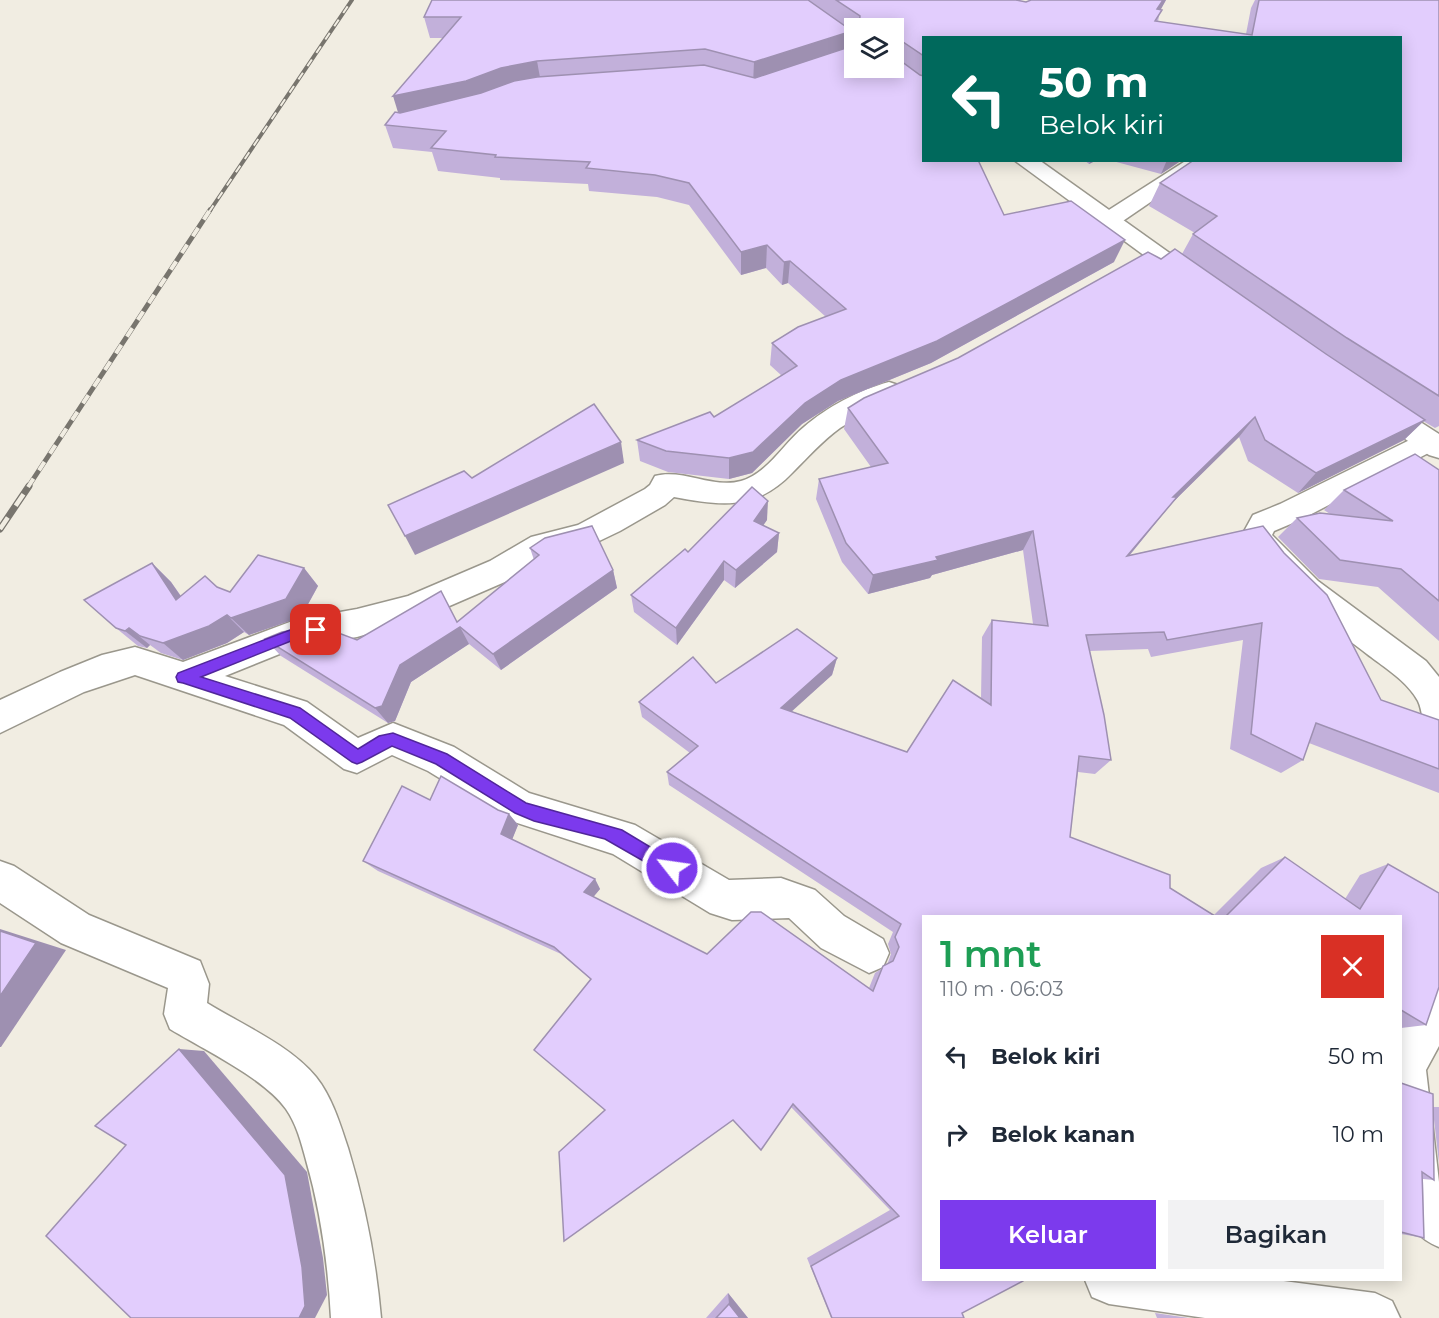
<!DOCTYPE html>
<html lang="id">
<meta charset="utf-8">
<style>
body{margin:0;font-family:Montserrat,sans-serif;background:#f2f2f3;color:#1f2937;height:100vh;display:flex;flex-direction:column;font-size:22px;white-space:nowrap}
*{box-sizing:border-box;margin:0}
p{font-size:20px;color:#747a83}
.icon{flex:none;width:33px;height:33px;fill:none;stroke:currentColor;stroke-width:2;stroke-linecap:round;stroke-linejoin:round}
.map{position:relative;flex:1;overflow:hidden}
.drawer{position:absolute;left:922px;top:915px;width:480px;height:366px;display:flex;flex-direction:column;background:#fff;border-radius:0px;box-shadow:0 3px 15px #0003}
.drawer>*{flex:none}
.guide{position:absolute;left:922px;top:36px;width:480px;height:126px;border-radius:0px;box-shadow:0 3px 15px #0003;background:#00695c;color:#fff;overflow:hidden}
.buttons{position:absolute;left:844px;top:18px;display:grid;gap:12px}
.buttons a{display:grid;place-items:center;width:60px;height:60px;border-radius:0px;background:#fff;box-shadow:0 3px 15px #0003;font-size:30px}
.pin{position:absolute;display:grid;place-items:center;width:51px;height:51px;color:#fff;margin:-26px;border-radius:12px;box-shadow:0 3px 9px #0006}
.me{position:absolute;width:66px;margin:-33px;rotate:300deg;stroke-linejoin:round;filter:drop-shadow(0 0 4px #0008)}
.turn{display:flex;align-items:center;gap:21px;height:126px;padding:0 18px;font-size:27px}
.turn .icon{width:78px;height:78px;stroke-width:2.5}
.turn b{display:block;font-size:42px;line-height:51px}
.round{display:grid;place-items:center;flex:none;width:63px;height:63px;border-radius:0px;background:#f2f2f3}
.overview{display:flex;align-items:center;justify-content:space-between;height:102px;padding:0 18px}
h1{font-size:36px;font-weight:600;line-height:45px;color:#1e9e55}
.primary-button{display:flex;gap:12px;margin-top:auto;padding:12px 18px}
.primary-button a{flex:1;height:69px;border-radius:0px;background:#7c3aed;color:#fff;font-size:24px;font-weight:600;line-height:69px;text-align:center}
.primary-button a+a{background:#f2f2f3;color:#1f2937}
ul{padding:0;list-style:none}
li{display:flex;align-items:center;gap:18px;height:78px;padding:0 18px}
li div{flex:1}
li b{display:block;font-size:22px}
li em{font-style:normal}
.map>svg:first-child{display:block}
</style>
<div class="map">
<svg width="1439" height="1318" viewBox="0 0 1439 1318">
<rect width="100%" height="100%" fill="#f1ede2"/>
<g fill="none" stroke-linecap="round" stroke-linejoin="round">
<defs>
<g id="street">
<polygon points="1187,160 1212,160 1117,225 1109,227 1101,225 1098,220 1101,215"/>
<path d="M889,382L898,385L902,391C895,402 854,419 840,428C822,441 808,457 793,472C756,511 723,506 674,497L665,505L620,531L595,543L550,555L512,579L424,617L357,637L297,647L225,676L307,702L358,738L393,723L454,747L529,793L635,825L729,880L781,878L815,890L844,916L883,939L889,953L883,967L869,973L821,948L789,918L732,920L710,913L613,854L508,820L428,771L392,755L357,773L344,769L284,725L135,675L84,692L0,733V700L60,672L102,655L135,647L183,662L295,620L357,609L408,596L490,561L531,537L578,525L645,489L650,485L655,476C682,468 713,489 741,481C767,474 784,443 804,427C827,407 859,390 889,382Z"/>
<path d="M1428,431L1438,434V448L1300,520L1274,531L1272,535L1318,581L1426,661L1439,677V741L1427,736C1422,725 1423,711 1418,701C1407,681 1385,668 1367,654C1323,620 1269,586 1242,535L1253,515L1280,504Z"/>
<path d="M0,861L14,866L89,915L200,961L209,984L207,1003C241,1024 291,1046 316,1077C332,1097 340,1124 348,1148C365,1204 376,1260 381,1318H331C328,1264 321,1212 306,1160C301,1142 297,1125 286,1109C264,1078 203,1049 170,1029L164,1014L168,988L61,943L0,903Z"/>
<path d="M1439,989V1046L1426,1070L1439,1182V1247C1417,1238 1410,1226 1401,1204V1028L1424,995Z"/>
<polygon points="1085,1280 1276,1280 1375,1293 1392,1301 1400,1318 1205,1318 1109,1304 1092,1297"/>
</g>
<g id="secondary">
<polygon points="781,0 800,0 855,38 855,51 849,50"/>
<polygon points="1014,160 1039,160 1206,279 1210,284 1206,289 1198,291 1190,289"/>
<polygon points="1377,398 1386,400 1439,434 1439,458 1429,455 1368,414 1364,407 1368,400"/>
</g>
</defs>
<use href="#street" stroke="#9a978c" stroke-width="3"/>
<use href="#secondary" stroke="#9a978c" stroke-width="3"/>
<use href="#street" fill="#fff" fill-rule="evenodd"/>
<use href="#secondary" fill="#fff" fill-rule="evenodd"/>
<defs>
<polyline id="rail-far2" points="209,212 352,0"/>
<polyline id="rail-far1" points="28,487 210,210"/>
<polyline id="rail" points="0,529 29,486"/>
</defs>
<use href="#rail-far2" stroke="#78756e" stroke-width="4"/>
<use href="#rail-far1" stroke="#78756e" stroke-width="5"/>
<use href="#rail" stroke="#78756e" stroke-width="7"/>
<use href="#rail-far2" stroke="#f1ede2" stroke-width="2" stroke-dasharray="8" stroke-linecap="butt"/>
<use href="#rail-far1" stroke="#f1ede2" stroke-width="4" stroke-dasharray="10" stroke-linecap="butt"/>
<use href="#rail" stroke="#f1ede2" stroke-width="4.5" stroke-dasharray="14" stroke-linecap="butt"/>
</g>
<g fill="#c2b0da" fill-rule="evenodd">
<path d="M432,0H1016L1026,2L1031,0H1166L1160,10L1158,22L1246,34L1251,8L1255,0H1439V426L1435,428L1423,421L1404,440L1298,493L1248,461L1239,437L1172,503L1130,555L1263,526L1381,700L1439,720V793L1309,743L1303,760L1281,773L1230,749L1243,640L1151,657L1148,649L1090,651L1111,760L1095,774L1078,772L1070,837L1170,888L1214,915L1261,868L1285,857L1345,899L1360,875L1388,864L1401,916H924L962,1313L964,1318H831L807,1258L890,1210L791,1107L733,1120L605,1110L590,979L561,954L378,871L363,861L430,800L498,810L509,814L518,825L512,839L595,879L600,889L593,897L707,954L869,988L875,973L887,965L891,954L888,944L893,932L669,785L667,772L690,753L642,717L639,702L716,683L837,658L832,675L791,711L907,752L981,699L982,637L992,620L1033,624L1023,550L932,575L930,578L868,594L842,562L816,499L819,479L871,467L844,429L848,408L958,358L1161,259L1182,254L1193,234L1195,233L1149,206L1160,183L1401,160L924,38V160L1004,215L1114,262L931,363L838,401L802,424L752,473L729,479L668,472L640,461L637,440L714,417L782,376L770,365L772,343L826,317L788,283L782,285L766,268L741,275L689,205L657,197L589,191L588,184L500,180V178L438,171L432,152L393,148L385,125L398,112L443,38H430L424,17ZM855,28H894V68L850,47L852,34L855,36Z"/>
<polygon points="1084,160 1097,160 1089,164"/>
<polygon points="1109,160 1182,160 1161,174"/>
<polygon points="1439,470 1439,641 1378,587 1319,579 1278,537 1297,518 1330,514 1324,510 1344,490"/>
<polygon points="767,520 763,525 779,533 777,552 735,588 724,580 677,645 634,612 631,595 688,552"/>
<polygon points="530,548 613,570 617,588 501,670 469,644 411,682 395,721 388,723 281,656 265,639 357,640 458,622 534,560"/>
<polygon points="152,563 171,582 181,596 217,587 230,592 304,568 318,586 301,617 249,635 244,632 227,643 183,660 161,653 150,645 147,648 138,646 116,628"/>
<polygon points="1401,1010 1426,1025 1401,1028"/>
<polygon points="1401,1083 1433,1107 1439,1107 1439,1163 1433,1111 1434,1180 1423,1179 1424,1238 1401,1234"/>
<polygon points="728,1293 748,1318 706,1318"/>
<polygon points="1155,1313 1189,1318 1157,1318"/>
</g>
<g fill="#9e90b1">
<polygon points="1163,0 1166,0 1149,31 1157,9"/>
<polygon points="852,31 850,52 753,84 754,62"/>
<polygon points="900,40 896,62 894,64 894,55 896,44"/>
<polygon points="537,61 541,83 400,119 393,96 501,68"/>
<polygon points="1091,160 1097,160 1089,164"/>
<polygon points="1167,160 1182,160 1161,174"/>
<polygon points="1125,240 1114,262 931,363 838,401 802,424 752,473 729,479 729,458 805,403 841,380"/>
<polygon points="767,245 766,268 741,275 741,252"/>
<polygon points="790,261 788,283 782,285 784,262"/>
<polygon points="1255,417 1239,437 1172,503 1114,574 1173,497"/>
<polygon points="1425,420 1404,440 1298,493 1316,473"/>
<polygon points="621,442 624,463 415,555 405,536"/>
<polygon points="768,501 767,520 753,540 754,521"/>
<polygon points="1033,531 1023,550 932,575 930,578 868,594 873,575 936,557"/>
<polygon points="779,533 777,552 735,588 736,570"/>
<polygon points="724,561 724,580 677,645 676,628"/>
<polygon points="152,563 171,582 195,617 176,600"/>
<polygon points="304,568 318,586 301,617 249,635 231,618"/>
<polygon points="613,570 617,588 501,670 493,654"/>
<polygon points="227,615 244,632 227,643 183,660 163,643"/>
<polygon points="460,627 469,644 411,682 395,721 388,723 375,708 400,665"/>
<polygon points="129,628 150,645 147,648 125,631"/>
<polygon points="837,658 832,675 779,723 781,708"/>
<polygon points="509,814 518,825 510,845 501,834"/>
<polygon points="595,879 600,889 590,901 584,892"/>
<polygon points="0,929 66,950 1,1047 0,1047"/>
<polygon points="179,1049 204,1051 307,1172 323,1258 327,1295 315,1318 299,1318"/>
<polygon points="728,1293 748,1318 740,1318 729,1304"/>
</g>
<g fill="#e2cdfd" stroke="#9e90b1" stroke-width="1.5">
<polygon points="432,0 808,0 852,31 754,62 705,49 537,61 501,68 466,81 393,96 461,17 424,17"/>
<polygon points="836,0 1016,0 1026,2 1031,0 1163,0 1157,9 1162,10 1155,21 1252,35 1259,0 1439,0 1439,396 1347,338 1193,234 1217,216 1160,183 1194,160 1401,160 1401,38 924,38 924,56 900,40 896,44 894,44 894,28 859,28 860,16"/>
<polygon points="855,45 855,68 894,68 894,56 920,75 924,76 924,160 978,160 1004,215 1071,201 1125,240 937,341 841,380 805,403 753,452 729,458 666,451 637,440 710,412 714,417 797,366 772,343 798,327 846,309 790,261 784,262 767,245 741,252 689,183 655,175 586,168 590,162 495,157 496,155 431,148 446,131 385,125 395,112 400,113 481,93 514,81 537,77 704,65 755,78"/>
<polygon points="1175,249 1326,354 1425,420 1316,473 1265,440 1255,417 1173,497 1177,497 1127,556 1263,526 1284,553 1327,595 1381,700 1439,720 1439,769 1316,723 1303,760 1251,734 1262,623 1167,640 1164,632 1086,635 1104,715 1111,760 1079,756 1070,837 1170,875 1170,888 1215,916 924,916 924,1280 1023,1280 1023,1281 962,1313 964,1318 832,1318 811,1266 899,1216 793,1104 761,1150 733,1120 564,1241 559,1152 605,1110 534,1050 591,979 554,947 363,861 402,786 430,800 441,776 498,810 509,814 501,834 595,879 584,892 707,954 751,912 761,912 873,991 883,966 893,961 899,947 895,937 901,924 667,772 698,746 639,702 693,657 716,683 797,629 837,658 781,708 907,752 953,680 991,705 992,620 1048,626 1033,531 936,557 938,560 873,575 846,543 819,479 888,463 848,408 864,398 958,358 1148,252 1161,259"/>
<polygon points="594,404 621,442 405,536 388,505 464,471 472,478"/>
<polygon points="1415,454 1439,470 1439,601 1401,569 1340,560 1297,518 1320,513 1393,521 1344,490"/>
<polygon points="752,487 768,501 754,521 779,533 736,570 724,561 676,628 631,595 685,549 688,552"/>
<polygon points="592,526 613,570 493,654 460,627 400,665 382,706 375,708 265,639 282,632 320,626 357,640 441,591 457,622 539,555 530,548 545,538"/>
<polygon points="258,555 304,568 286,599 231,618 227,615 209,626 163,643 140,636 129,628 125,631 116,628 84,600 152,563 176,600 205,576 217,587 230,592"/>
<polygon points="1285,857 1360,909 1388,864 1439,893 1439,987 1426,1025 1401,1010 1401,916 1226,916"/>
<polygon points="0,931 36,943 0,996"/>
<polygon points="179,1049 285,1175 302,1267 305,1306 299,1318 131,1318 46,1236 126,1145 95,1126"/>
<polygon points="1401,1083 1433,1094 1434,1180 1422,1172 1424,1238 1401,1232"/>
<polygon points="729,1304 740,1318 716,1318"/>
</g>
<polygon fill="#7c3aed" stroke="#51269a" stroke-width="1.5" points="316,624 322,630 320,634 296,639 201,677 300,708 358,749 379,736 393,733 447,754 526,803 622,830 677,863 680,868 677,874 672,876 666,874 605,839 534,821 515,813 436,764 392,746 362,762 357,764 352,762 290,718 183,683 178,682 176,677 178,673 290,630"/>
</svg>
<div class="buttons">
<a><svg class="icon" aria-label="layers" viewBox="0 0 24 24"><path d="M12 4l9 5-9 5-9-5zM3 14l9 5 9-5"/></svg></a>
</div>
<div class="pin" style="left:316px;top:630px;background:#d93025"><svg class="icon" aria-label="arrive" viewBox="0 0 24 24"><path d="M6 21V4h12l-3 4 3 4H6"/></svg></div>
<svg class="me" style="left:672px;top:868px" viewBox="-20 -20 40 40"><circle r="17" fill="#7c3aed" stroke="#fff" stroke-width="3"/><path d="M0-11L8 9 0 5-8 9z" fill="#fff"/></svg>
<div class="guide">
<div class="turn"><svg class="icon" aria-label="left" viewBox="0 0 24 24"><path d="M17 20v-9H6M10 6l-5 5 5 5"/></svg><div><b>50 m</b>Belok kiri</div></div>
</div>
<section class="drawer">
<div class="overview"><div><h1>1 mnt</h1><p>110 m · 06:03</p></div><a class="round" style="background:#d93025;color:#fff"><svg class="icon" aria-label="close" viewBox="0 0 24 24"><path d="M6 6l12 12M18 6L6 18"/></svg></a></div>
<ul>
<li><svg class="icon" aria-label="left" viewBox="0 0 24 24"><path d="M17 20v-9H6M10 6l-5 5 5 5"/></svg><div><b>Belok kiri</b></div><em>50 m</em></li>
<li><svg class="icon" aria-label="right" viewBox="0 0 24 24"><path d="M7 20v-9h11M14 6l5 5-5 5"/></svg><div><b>Belok kanan</b></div><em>10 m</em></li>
</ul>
<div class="primary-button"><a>Keluar</a><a>Bagikan</a></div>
</section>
</div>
